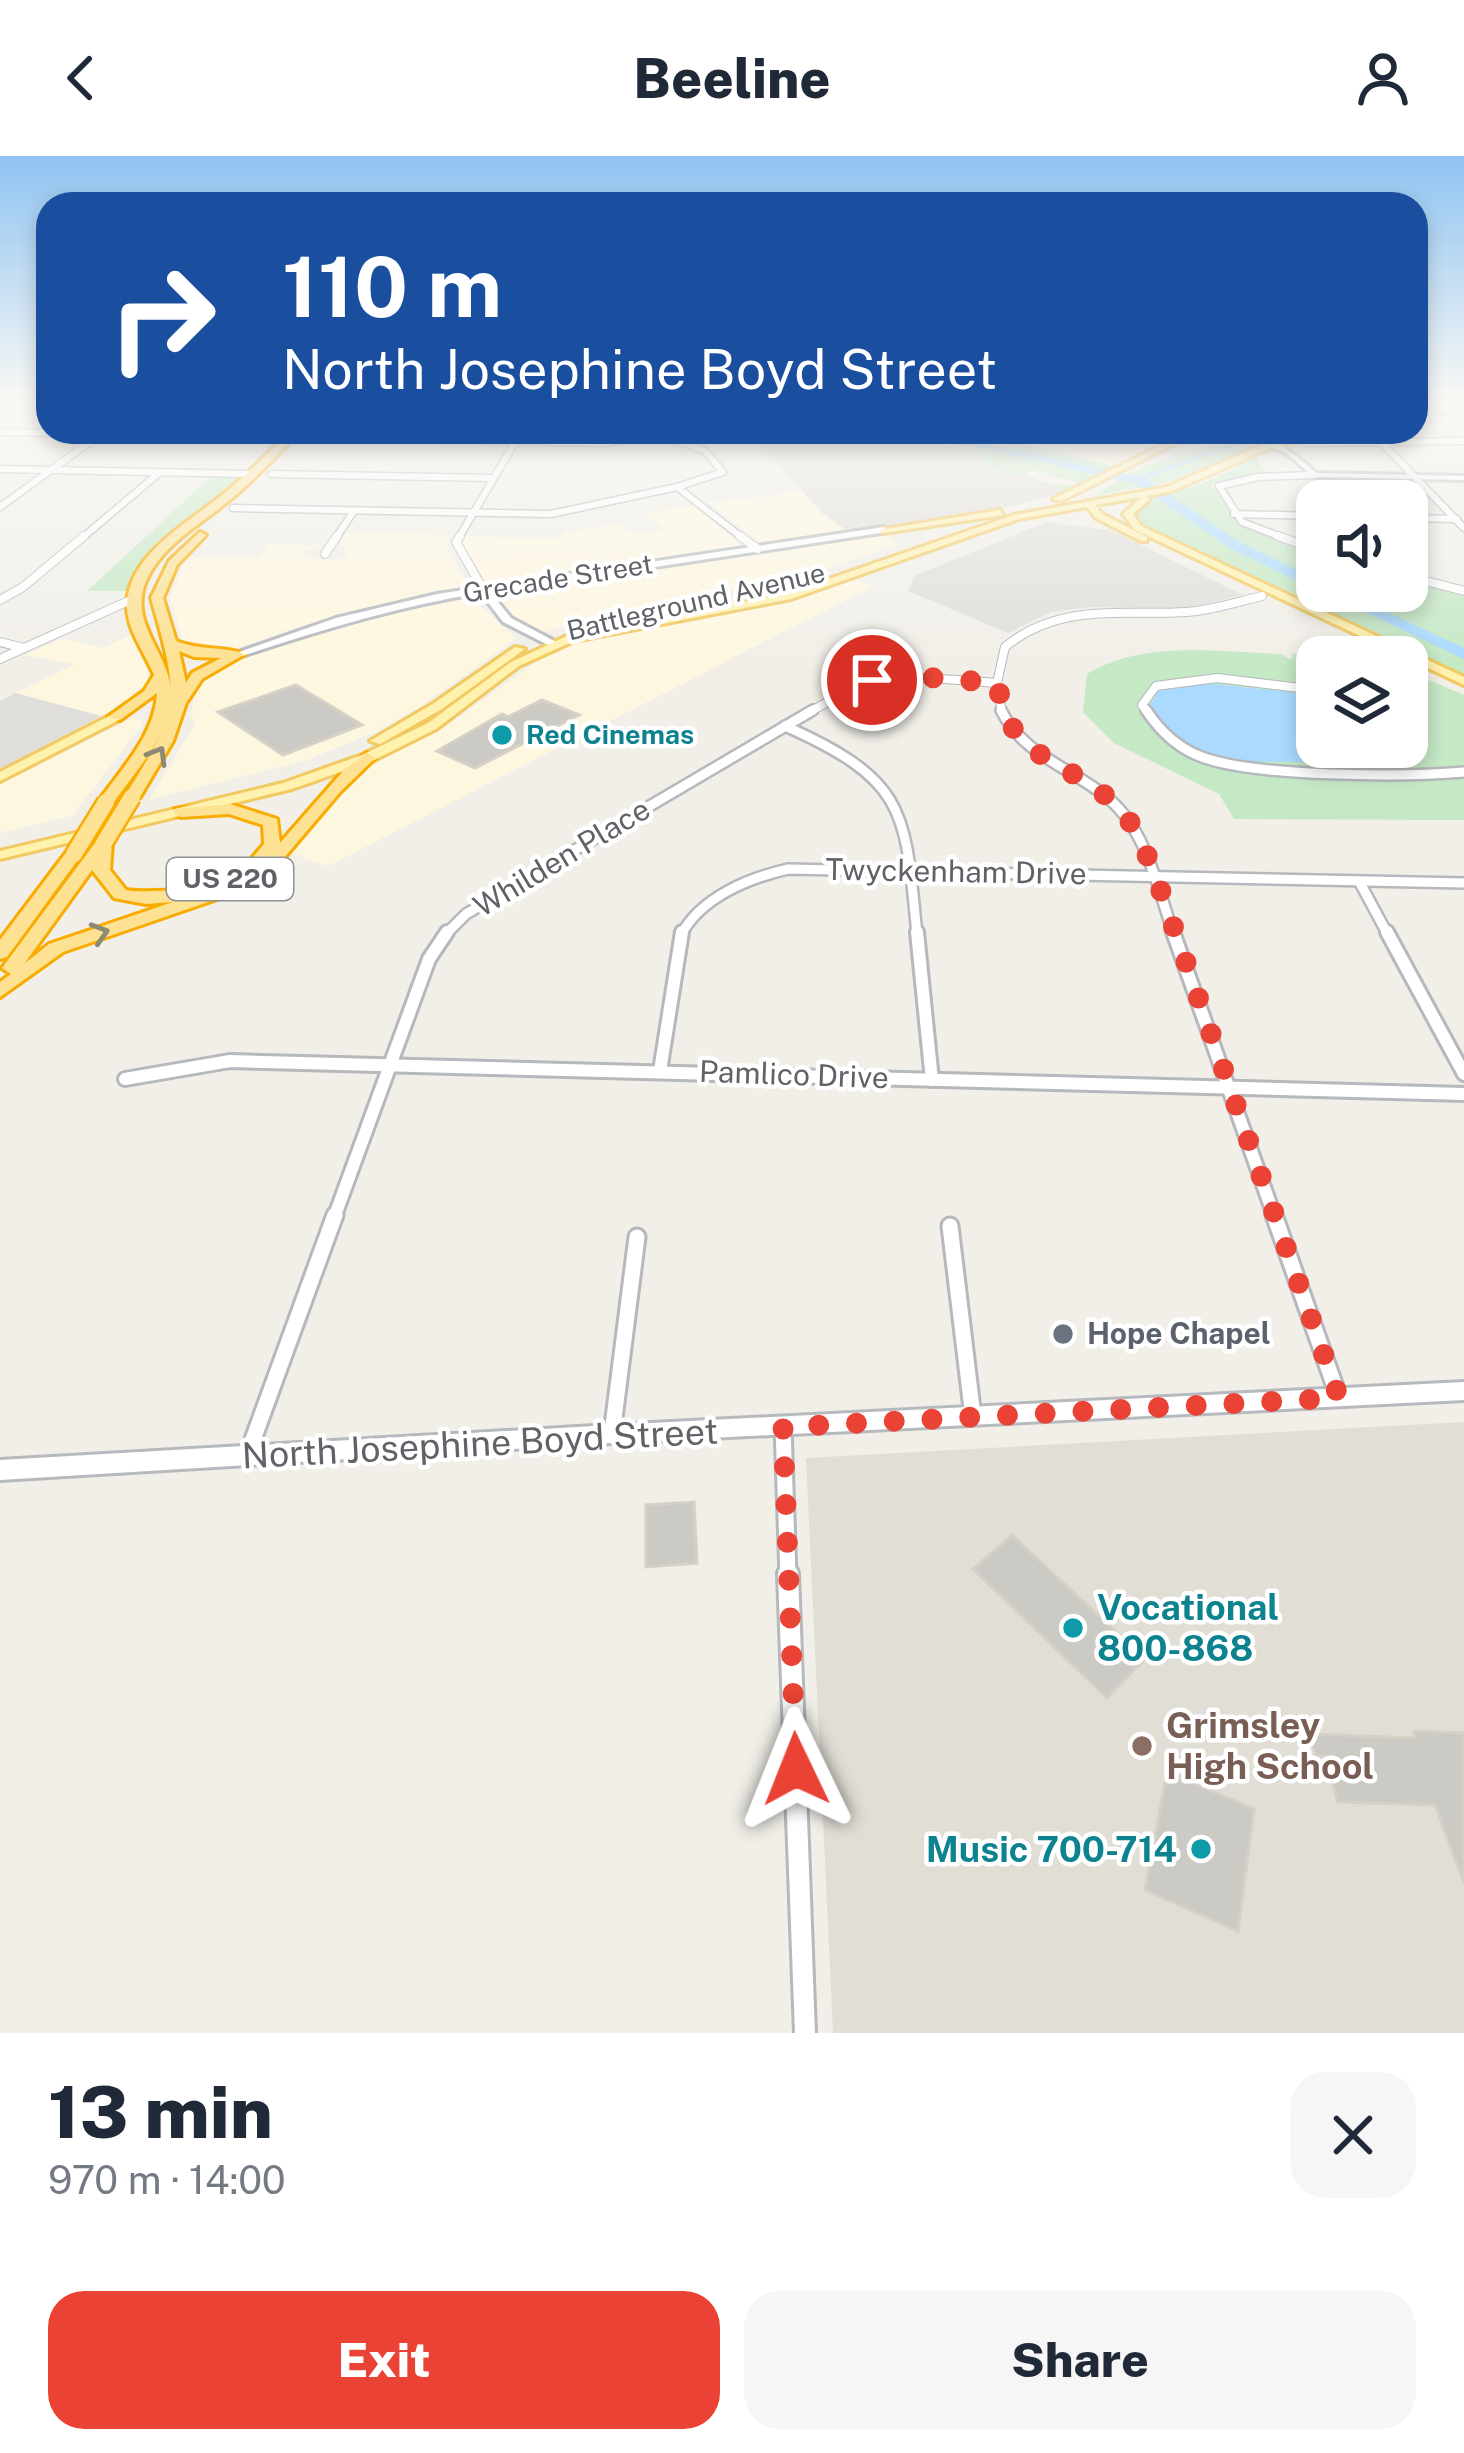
<!DOCTYPE html>
<meta charset="utf-8">
<style>
body{margin:0;font-family:"Public Sans",sans-serif;background:#f6f6f7;color:#1f2937;height:100vh;display:flex;flex-direction:column;font-size:45px;white-space:nowrap}
*{box-sizing:border-box;margin:0}
p{font-size:39px;color:#747a83}
.icon{flex:none;width:66px;height:66px;fill:none;stroke:currentColor;stroke-width:2;stroke-linecap:round;stroke-linejoin:round}
.map{position:relative;height:1877px;overflow:hidden}
.side{display:flex;flex-direction:column;background:#fff;flex:1}
.side>*{flex:none}
.top-card{position:absolute;left:36px;top:36px;width:1392px;height:252px;border-radius:36px;box-shadow:0 6px 18px #0003;background:#1a4fa0;color:#fff;overflow:hidden}
.fabs{position:absolute;left:1296px;top:324px;display:grid;gap:24px}
.fabs a{display:grid;place-items:center;width:132px;height:132px;border-radius:24px;background:#fff;box-shadow:0 6px 18px #0003;font-size:60px}
.pin{position:absolute;display:grid;place-items:center;width:102px;height:102px;color:#fff;margin:-51px;border:6px solid #fff;border-radius:50%;box-shadow:0 3px 12px #0007}
.me{position:absolute;width:132px;margin:-66px;rotate:358deg;stroke-linejoin:round;filter:drop-shadow(0 0 9px #0008)}
.turn{display:flex;align-items:center;gap:42px;height:252px;padding:0 48px;font-size:54px}
.turn .icon{width:156px;height:156px;stroke-width:2.5}
.turn b{display:block;font-size:84px;line-height:102px}
.round{display:grid;place-items:center;flex:none;width:126px;height:126px;border-radius:36px;background:#f6f6f7}
.head{display:flex;align-items:center;justify-content:space-between;height:204px;padding:0 48px}
h1{font-size:72px;font-weight:800;line-height:90px}
.button{display:flex;gap:24px;margin-top:auto;padding:24px 48px}
.button a{flex:1;height:138px;border-radius:36px;background:#ea4335;color:#fff;font-size:48px;font-weight:800;line-height:138px;text-align:center}
.button a+a{background:#f6f6f7;color:#1f2937}
header{display:flex;justify-content:space-between;align-items:center;height:156px;padding:0 48px;background:#fff;font-size:54px;font-weight:800}
.map>svg:first-child{display:block}
</style>
<header><svg class="icon" aria-label="back" viewBox="0 0 24 24"><path d="M15 5l-7 7 7 7"/></svg>Beeline<svg class="icon" aria-label="person" viewBox="0 0 24 24"><circle cx="12" cy="8" r="4"/><path d="M4 21q1-7 8-7t8 7"/></svg></header>
<div class="map">
<svg width="1464" height="1877" viewBox="0 0 1464 1877">
<rect width="100%" height="100%" fill="#f1efe8"/>
<g fill="#fef7e0">
<polygon points="1003,276 1170,276 1177,278 1114,310 997,282"/>
<polygon points="803,335 849,376 763,388 709,347"/>
<polygon points="695,349 742,390 494,428 487,427 462,390 465,380 563,383 563,377 618,368 635,378 664,374 645,357"/>
<polygon points="347,377 452,379 447,393 469,429 304,469 234,493 215,495 183,486 170,441 187,401 258,401 268,388 323,389 305,395 304,402 337,404 348,398 340,386"/>
<polygon points="886,378 898,388 798,423 607,458 544,476 519,466 494,437"/>
<polygon points="854,424 873,430 328,710 290,697 334,634 352,619 446,570 549,497 601,479 776,448"/>
<polygon points="470,439 516,483 419,551 375,576 305,605 150,643 196,566 191,559 196,529 206,518 304,479"/>
<polygon points="131,479 147,514 148,530 101,560 15,537 75,508 25,499 63,482 103,492"/>
<polygon points="133,562 142,564 142,569 72,660 0,677 0,628"/>
</g>
<g fill="#e0deda">
<polygon points="874,276 982,295 987,307 1069,335 990,356 849,376 822,357 761,288 864,282"/>
<polygon points="1047,366 1112,375 1243,439 1182,453 1092,451 1051,456 1008,477 908,435 914,420"/>
<polygon points="15,537 101,560 0,614 0,545"/>
</g>
<polygon fill="#e1ded6" points="1464,1266 1464,1877 833,1877 806,1302"/>
<g fill="#c5e8c5">
<polygon points="881,276 1003,276 999,282 1114,310 1083,328 1035,314 1024,318 1049,328 1078,330 1069,335 981,308 986,306 975,298 979,295"/>
<path d="M1241,280L1262,287L1165,327L1098,339C1137,303 1193,299 1241,280Z"/>
<polygon points="1256,302 1266,317 1210,328 1239,365 1317,396 1317,435 1407,435 1407,421 1464,436 1464,522 1143,371 1132,358 1141,346 1204,327"/>
<polygon points="213,319 239,322 141,405 126,435 87,435"/>
<path d="M1358,492L1376,501H1317V591H1407V515L1464,539V664L1234,663L1219,638L1114,587L1083,556L1087,518C1143,484 1217,496 1281,498L1289,503L1294,501L1290,498Z"/>
</g>
<path fill="#aadaff" d="M1195,526L1317,539V591H1385L1402,614C1368,613 1334,607 1299,606C1234,605 1192,612 1149,551L1158,535Z"/>
<g fill="none" stroke-linecap="round" stroke-linejoin="round">
<g stroke="#aadaff" stroke-width="3">
<polyline points="1416,259 1464,258"/>
<polyline points="1264,278 1269,276"/>
<polyline points="756,280 766,276"/>
<polyline points="1135,324 1249,283"/>
</g>
<g fill="#aadaff" fill-rule="evenodd">
<polygon points="909,276 932,276 1145,322 1238,385 1317,424 1317,435 1228,391 1136,328"/>
<polygon points="1321,435 1342,435 1464,492 1464,503"/>
</g>
</g>
<g fill="#cccac5" stroke="#d6d1c6" stroke-width="3">
<polygon points="296,529 362,569 283,599 218,556"/>
<polygon points="542,544 579,559 475,612 437,595 502,558 508,561"/>
<polygon points="694,1346 697,1407 646,1411 646,1349"/>
<polygon points="1012,1379 1145,1503 1107,1542 973,1413"/>
<polygon points="1414,1575 1464,1577 1464,1727 1435,1649 1338,1646 1325,1600 1316,1600 1310,1578 1415,1582"/>
<polygon points="1167,1616 1254,1653 1238,1775 1145,1734"/>
</g>
<g fill="none" stroke-linecap="round" stroke-linejoin="round">
<defs>
<g id="street-far5">
<polyline points="0,276 289,281"/>
<polyline points="306,281 606,287 659,276"/>
<polyline points="1307,287 1464,285"/>
<polyline points="1382,287 1464,372"/>
<polyline points="0,313 251,318"/>
<polyline points="271,318 492,322"/>
<polyline points="677,331 744,383"/>
<polyline points="0,351 102,277"/>
<polyline points="233,352 551,358 677,331 723,316 705,295 656,277"/>
<polyline points="1234,358 1317,360"/>
<polyline points="1407,362 1457,363"/>
<polyline points="81,383 159,317"/>
<polyline points="335,383 354,355"/>
<polyline points="458,383 521,276"/>
<polyline points="1286,383 1242,366 1219,330 1258,321 1314,319"/>
</g>
<g id="street-far4">
<polyline points="460,380 456,386 483,433"/>
<polyline points="740,380 758,393"/>
<polyline points="1278,380 1317,394"/>
<polyline points="325,398 337,380"/>
<polyline points="1407,420 1464,435"/>
<polyline points="0,444 23,431 84,380"/>
<polyline points="0,486 24,492"/>
<polyline points="0,503 133,443"/>
<path d="M808,557C882,513 914,521 997,527"/>
<path d="M1002,557L997,527L1005,491C1059,446 1122,460 1187,456C1213,454 1237,446 1262,440"/>
<polyline points="1148,557 1142,549 1156,530 1217,522 1317,534"/>
</g>
<g id="street-far3">
<path d="M1001,554C1023,600 1073,612 1109,643C1147,675 1158,734 1174,779"/>
<path d="M1146,554C1160,575 1177,592 1202,601C1255,621 1405,621 1464,616"/>
<path d="M785,570C908,625 905,655 917,779"/>
<polyline points="1359,725 1388,779"/>
<polyline points="445,779 466,758 813,554"/>
<path d="M681,779C701,741 749,722 788,713L1464,727"/>
</g>
<g id="street-far2">
<polyline points="917,776 932,924"/>
<polyline points="1173,776 1275,1062"/>
<polyline points="1387,776 1464,918"/>
<polyline points="660,915 682,776"/>
<polyline points="125,923 230,905 1464,938"/>
<polyline points="334,1062 429,803 447,776"/>
</g>
<g id="street-far1">
<polyline points="1274,1059 1339,1242"/>
<polyline points="950,1070 973,1261"/>
<polyline points="783,1271 788,1421"/>
<polyline points="612,1278 637,1081"/>
<polyline points="247,1300 335,1059"/>
</g>
<polyline id="street" points="788,1418 805,1877"/>
<g id="secondary">
<path d="M1229,276C1264,276 1292,294 1316,317L1464,320V324L1314,321L1285,296Z"/>
<path d="M884,371L888,374L887,376L490,436L511,462L558,487L559,489L554,492L503,466L481,437C399,450 321,474 242,500L233,498L336,462L437,438Z"/>
<polygon points="1464,1226 1464,1244 612,1287 0,1324 0,1304 612,1269"/>
</g>
<g id="primary">
<polygon points="1188,276 1198,276 1061,345 1053,343"/>
<polygon points="1313,276 1327,276 1270,292 1172,335 1147,340 1149,344 1133,358 1141,370 1464,521 1464,529 1135,374 1123,358 1142,341 1095,349 1102,358 1147,381 1147,385 1141,385 1096,362 1087,351 1019,363 791,443 574,485 519,510 436,573 372,605 292,633 0,703 0,695 283,627 362,599 428,567 511,506 567,480 785,438 1014,359 1167,331 1264,288"/>
<polygon points="1000,354 1003,359 884,377 879,374"/>
<polygon points="515,491 525,493 442,553 380,588 370,585 434,547"/>
<polygon points="115,557 121,561 119,564 0,625 0,616"/>
</g>
<g id="highway">
<path d="M289,276H299C276,301 252,326 226,347C198,370 162,390 147,423C125,470 176,500 171,546C166,584 133,618 112,649H100L98,646C121,613 155,579 157,537L120,564L108,561L144,535L154,519C145,497 127,474 127,450C127,397 194,364 228,334C250,316 269,296 289,276Z"/>
<path d="M200,376L206,379L177,409L163,442L176,485C201,495 224,490 245,498L202,523L186,547L173,585L140,641L132,646L126,644L124,641C181,552 180,543 151,442L169,405ZM179,495L194,501L221,502L192,517L186,527Z"/>
<path d="M367,597L375,602L372,605L340,636L283,703L249,732L63,796L0,841V826L11,818L2,812L98,683L104,682L112,687L110,714L126,734C146,738 175,730 191,740L237,724L252,714L246,709L264,688L263,669L229,658L181,661L175,659V653L230,648L277,663L280,687L344,614ZM92,714L114,742L146,748L173,746L49,788L24,808Z"/>
<polygon points="74,693 82,698 7,801 0,803 0,784 68,694"/>
</g>
</defs>
<use href="#street-far5" stroke="#b5b8bc" stroke-width="9"/>
<use href="#street-far4" stroke="#b5b8bc" stroke-width="10"/>
<use href="#street-far3" stroke="#b5b8bc" stroke-width="14"/>
<use href="#street-far2" stroke="#b5b8bc" stroke-width="18"/>
<use href="#street-far1" stroke="#b5b8bc" stroke-width="21"/>
<use href="#street" stroke="#b5b8bc" stroke-width="26"/>
<use href="#secondary" stroke="#b6babf" stroke-width="6"/>
<use href="#primary" stroke="#f2c960" stroke-width="6"/>
<use href="#highway" stroke="#f9ab00" stroke-width="6"/>
<use href="#street-far5" stroke="#fff" stroke-width="6"/>
<use href="#street-far4" stroke="#fff" stroke-width="8"/>
<use href="#street-far3" stroke="#fff" stroke-width="9"/>
<use href="#street-far2" stroke="#fff" stroke-width="12"/>
<use href="#street-far1" stroke="#fff" stroke-width="15"/>
<use href="#street" stroke="#fff" stroke-width="20"/>
<use href="#secondary" fill="#fff" fill-rule="evenodd"/>
<use href="#primary" fill="#fff2af" fill-rule="evenodd"/>
<use href="#highway" fill="#fde293" fill-rule="evenodd"/>
<defs>
<g id="highway-bridge">
<polyline points="104,687 132,641"/>
<polyline points="74,698 106,646"/>
</g>
</defs>
<use href="#highway-bridge" stroke="#f9ab00" stroke-width="21" stroke-linecap="butt"/>
<use href="#highway-bridge" stroke="#fde293" stroke-width="16"/>
</g>
<defs><path id="oneway-chevron" d="M-2-3.5L2.5 0L-2 3.5" fill="none" stroke-width="1.6" stroke-linecap="round" stroke-linejoin="round" transform="scale(3)"/></defs>
<g stroke="#8e8975">
<use href="#oneway-chevron" transform="translate(158 599) rotate(-59)"/>
<use href="#oneway-chevron" transform="translate(100 777) rotate(-17)"/>
</g>
<linearGradient id="sky" x2="0" y2="1"><stop stop-color="#8fc3f1"/><stop offset="0.48" stop-color="#f9f8f5"/><stop offset="1" stop-color="#f9f8f5" stop-opacity="0"/></linearGradient>
<rect width="1464" height="507" fill="url(#sky)"/>
<g fill="none" stroke-linecap="round" stroke-linejoin="round">
<path stroke="#ea4335" stroke-width="21" stroke-dasharray="0 37.8" d="M796,1613L783,1271L1339,1242L1156,721C1145,695 1136,668 1115,648C1068,603 1006,604 998,527L910,520L872,524"/>
</g>
<g fill="#0f9aa8" stroke="#fff" stroke-width="4.5">
<circle cx="502" cy="579" r="12"/>
<circle cx="1073" cy="1472" r="12"/>
<circle cx="1201" cy="1693" r="12"/>
</g>
<circle fill="#6b7280" stroke="#fff" stroke-width="4.5" cx="1063" cy="1178" r="12"/>
<circle fill="#8d6e63" stroke="#fff" stroke-width="4.5" cx="1142" cy="1590" r="12"/>
<g text-anchor="middle" stroke-width="9" stroke-linejoin="round" paint-order="stroke">
<g font-size="27" fill="#5f6368" stroke="#fff">
<text transform="translate(558 423) rotate(-9)" y="9">Grecade Street</text>
<text transform="translate(696 446) rotate(-13)" y="9">Battleground Avenue</text>
</g>
<g font-size="27" font-weight="bold" fill="#0d838f" stroke="#fff" text-anchor="start">
<text x="526" y="588">Red Cinemas</text>
</g>
<rect fill="#fff" stroke="#8f9295" stroke-width="3" x="167" y="702" width="126" height="42" rx="9"/>
<g font-size="27" font-weight="bold" fill="#5f6368">
<text x="230" y="732">US 220</text>
</g>
<g font-size="30" fill="#5f6368" stroke="#fff">
<text transform="translate(562 702) rotate(-31)" y="10">Whilden Place</text>
<text transform="translate(956 716) rotate(1)" y="10">Twyckenham Drive</text>
<text transform="translate(794 919) rotate(2)" y="10">Pamlico Drive</text>
</g>
<g font-size="30" font-weight="bold" fill="#5b616d" stroke="#fff" text-anchor="start">
<text x="1087" y="1188">Hope Chapel</text>
</g>
<g font-size="36" fill="#5f6368" stroke="#fff">
<text transform="translate(480 1287) rotate(-3)" y="13">North Josephine Boyd Street</text>
</g>
<g font-size="36" font-weight="bold" fill="#0d838f" stroke="#fff" text-anchor="start">
<text x="1097" y="1464">Vocational<tspan x="1097" dy="41">800-868</tspan></text>
<text x="1177" y="1706" text-anchor="end">Music 700-714</text>
</g>
<g font-size="36" font-weight="bold" fill="#785e54" stroke="#fff" text-anchor="start">
<text x="1166" y="1582">Grimsley<tspan x="1166" dy="41">High School</tspan></text>
</g>
</g>
</svg>
<div class="fabs">
<a><svg class="icon" aria-label="sound" viewBox="0 0 24 24"><path d="M4 9h4l5-4v14l-5-4H4zM17 9q2 3 0 6"/></svg></a>
<a><svg class="icon" aria-label="layers" viewBox="0 0 24 24"><path d="M12 4l9 5-9 5-9-5zM3 14l9 5 9-5"/></svg></a>
</div>
<div class="pin" style="left:872px;top:524px;background:#d93025"><svg class="icon" aria-label="arrive" viewBox="0 0 24 24"><path d="M6 21V4h12l-3 4 3 4H6"/></svg></div>
<svg class="me" style="left:796px;top:1613px" viewBox="-20 -20 40 40"><path d="M0-17L14 15 0 8-14 15z" fill="#ea4335" stroke="#fff" stroke-width="4"/></svg>
<div class="top-card">
<div class="turn"><svg class="icon" aria-label="right" viewBox="0 0 24 24"><path d="M7 20v-9h11M14 6l5 5-5 5"/></svg><div><b>110 m</b>North Josephine Boyd Street</div></div>
</div>
</div>
<section class="side">
<div class="head"><div><h1>13 min</h1><p>970 m · 14:00</p></div><a class="round"><svg class="icon" aria-label="close" viewBox="0 0 24 24"><path d="M6 6l12 12M18 6L6 18"/></svg></a></div>
<div class="button"><a>Exit</a><a>Share</a></div>
</section>
